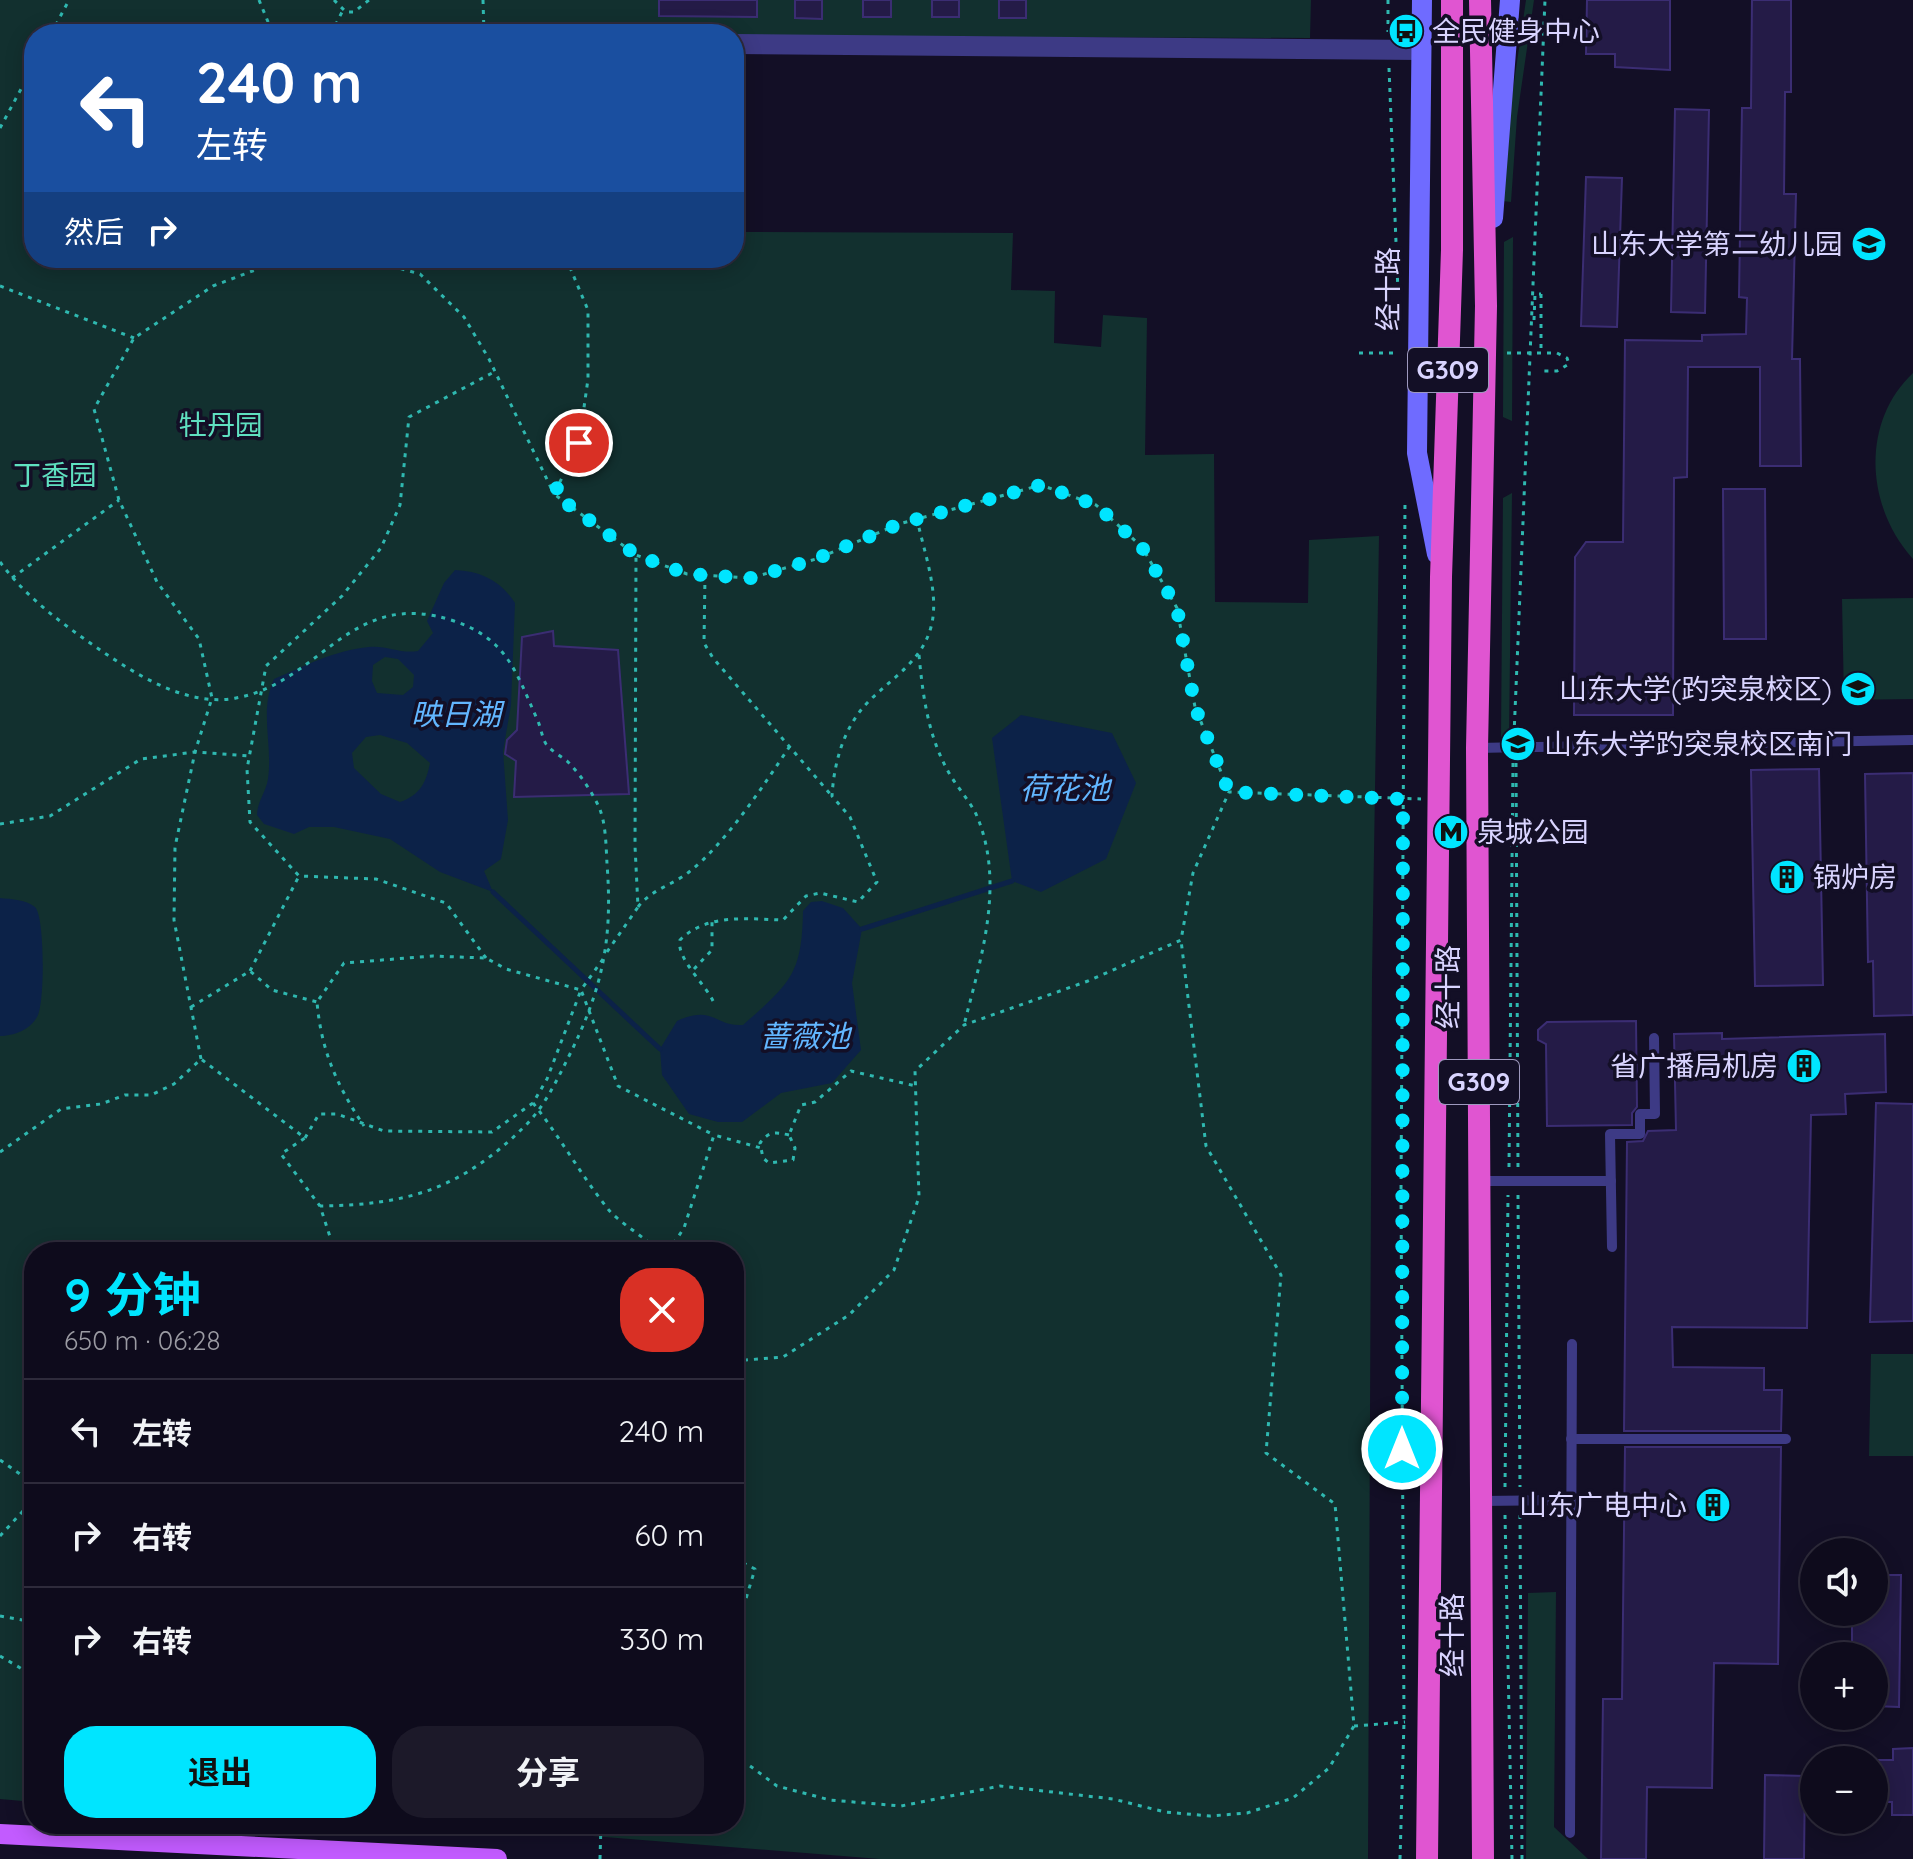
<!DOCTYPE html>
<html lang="zh">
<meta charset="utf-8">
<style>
body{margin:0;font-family:Quicksand,"Noto Sans SC",sans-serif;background:#1c1929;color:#f1f3f6;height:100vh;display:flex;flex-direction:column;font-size:30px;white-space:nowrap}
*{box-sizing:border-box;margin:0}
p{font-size:26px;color:#9b9ba3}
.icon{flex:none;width:44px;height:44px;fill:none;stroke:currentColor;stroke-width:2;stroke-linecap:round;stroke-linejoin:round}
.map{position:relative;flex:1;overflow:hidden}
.sheet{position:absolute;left:24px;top:1242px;width:720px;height:592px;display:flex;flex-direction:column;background:#0e0b1c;border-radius:32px;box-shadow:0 4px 20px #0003,0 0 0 2px #2e2b3b}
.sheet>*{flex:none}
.banner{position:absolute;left:24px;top:24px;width:720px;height:244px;border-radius:32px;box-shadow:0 4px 20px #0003,0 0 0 2px #2e2b3b;background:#1a4fa0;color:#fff;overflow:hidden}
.tools{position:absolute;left:1800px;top:1538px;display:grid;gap:16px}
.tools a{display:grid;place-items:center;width:88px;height:88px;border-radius:50%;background:#0e0b1c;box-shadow:0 4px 20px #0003,0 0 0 2px #2e2b3b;font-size:40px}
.pin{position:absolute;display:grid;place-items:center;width:68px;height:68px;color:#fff;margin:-34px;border:4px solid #fff;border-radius:50%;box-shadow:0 2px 8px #0007}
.me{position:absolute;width:88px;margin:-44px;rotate:0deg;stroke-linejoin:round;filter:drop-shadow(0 0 6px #0008)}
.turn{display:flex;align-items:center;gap:28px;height:168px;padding:0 40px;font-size:36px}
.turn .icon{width:104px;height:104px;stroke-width:2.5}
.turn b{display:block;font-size:56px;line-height:68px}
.then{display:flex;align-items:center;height:76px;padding:0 40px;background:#0003;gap:16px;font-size:30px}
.round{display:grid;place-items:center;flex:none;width:84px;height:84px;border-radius:32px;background:#1c1929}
.overview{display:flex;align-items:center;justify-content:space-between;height:136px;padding:0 40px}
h1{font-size:48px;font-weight:700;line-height:60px;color:#00e5ff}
.button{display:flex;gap:16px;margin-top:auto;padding:16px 40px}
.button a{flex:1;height:92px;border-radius:32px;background:#00e5ff;color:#111;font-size:32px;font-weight:700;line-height:92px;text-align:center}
.button a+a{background:#1c1929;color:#f1f3f6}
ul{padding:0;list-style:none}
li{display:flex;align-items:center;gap:24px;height:104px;padding:0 40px;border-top:2px solid #2e2b3b}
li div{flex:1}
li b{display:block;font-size:30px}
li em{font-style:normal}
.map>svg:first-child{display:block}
</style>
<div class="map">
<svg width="1913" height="1859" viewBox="0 0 1913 1859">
<rect width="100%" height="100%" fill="#130f26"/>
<g fill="#12302f">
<polygon points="0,0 1311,0 1310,38 34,34 34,258 734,258 734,232 1013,233 1011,290 1055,291 1054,343 1101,347 1103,315 1147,318 1145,455 1214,454 1215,602 1308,603 1309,540 1379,536 1372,979 1368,1859 880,1859 442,1824 734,1824 734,1252 34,1252 34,1802 0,1799"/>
<polygon points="1526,0 1534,0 1517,117 1511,202 1503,201 1509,117"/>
<polygon points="1513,237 1512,421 1503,417 1504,242"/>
<path d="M1913,373V559C1866,507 1860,423 1913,373Z"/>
<polygon points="1512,493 1509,737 1501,737 1503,498"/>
<polygon points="1913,598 1913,699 1844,700 1842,599"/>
<polygon points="1871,1354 1913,1354 1913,1456 1869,1456"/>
<polygon points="1556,1592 1554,1827 1588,1859 1526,1859 1528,1593"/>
</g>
<g fill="#0c2248" fill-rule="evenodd">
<path d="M455,570C481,571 501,581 515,603L511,705L503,751L508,820L501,859L484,871L493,892L440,872L390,839L334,827H309L294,834L264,824L257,815C257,802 266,792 268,779C273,744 259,712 274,679C305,666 335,650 369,647C386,645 400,654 418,651L433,633L427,621L444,583ZM385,657L398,659L414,675L413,687L403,695L377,693L372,681L373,665ZM380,735L407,743L430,763C426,783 420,795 400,802L381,794L354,768L352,753L366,737Z"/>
<polygon points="1021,715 1112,733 1136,783 1106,859 1041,892 1012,881 992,738"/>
<path d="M0,898C11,899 27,900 35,907C45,916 45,1006 37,1017C30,1030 13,1036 0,1036Z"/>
<path d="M822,901L843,908L862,929L852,983L861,1050L832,1083L781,1093L742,1122H718L689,1114L662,1075L660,1049L677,1021C714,1004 714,1027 743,1025C790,983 802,975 803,911L811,902Z"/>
</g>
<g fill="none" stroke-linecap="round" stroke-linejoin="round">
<g stroke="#0c2248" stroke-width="5">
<polyline points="493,892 660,1049"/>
<polyline points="862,929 1012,881"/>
</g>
</g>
<g fill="#241b47" stroke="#3b2d73" stroke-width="2">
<polygon points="659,0 757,0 757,17 659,16"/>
<polygon points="795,0 822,0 822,19 795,18"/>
<rect x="863" y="0" width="28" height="17"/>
<rect x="932" y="0" width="27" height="17"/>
<rect x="999" y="0" width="27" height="18"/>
<polygon points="1587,0 1670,0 1670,70 1615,67 1615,54 1586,54"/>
<polygon points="1752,0 1791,0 1791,92 1785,92 1784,194 1796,194 1792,359 1800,359 1801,466 1760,466 1760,367 1688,367 1687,477 1674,478 1673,715 1574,715 1575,557 1586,542 1623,542 1625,340 1702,341 1702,335 1746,334 1747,298 1739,297 1742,108 1751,108"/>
<polygon points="1675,109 1709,110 1705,313 1671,312"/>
<polygon points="1586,177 1622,178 1617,327 1581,326"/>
<polygon points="1723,489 1765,489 1766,639 1724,639"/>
<polygon points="553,631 554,646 618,650 629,794 514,797 516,761 505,754 507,740 517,730 522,637"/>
<polygon points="1819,769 1823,985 1755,986 1751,770"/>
<polygon points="1913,773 1913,1015 1874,1016 1873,961 1868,962 1865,774"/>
<polygon points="1636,1021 1637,1107 1632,1113 1632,1125 1547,1126 1546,1044 1538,1040 1538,1030 1547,1022"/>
<polygon points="1722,1033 1722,1039 1885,1034 1886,1092 1845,1094 1846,1114 1811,1115 1807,1328 1672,1327 1673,1367 1764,1368 1764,1390 1782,1390 1781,1431 1624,1431 1627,1142 1643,1141 1648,1131 1676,1130 1674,1034"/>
<polygon points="1876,1103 1913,1104 1913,1321 1870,1322"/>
<polygon points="1625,1447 1781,1447 1778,1664 1714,1663 1712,1788 1647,1787 1646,1859 1601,1859 1603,1699 1622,1699"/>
<polygon points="1874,1575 1901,1575 1899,1707 1874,1706 1874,1656 1852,1656 1852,1612 1874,1612"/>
<polygon points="1913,1748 1913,1815 1892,1815 1892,1802 1874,1802 1874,1760 1893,1760 1893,1749"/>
<polygon points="1765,1775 1805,1776 1804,1859 1764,1859"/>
</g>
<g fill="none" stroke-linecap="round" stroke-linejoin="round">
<g stroke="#2fb8b0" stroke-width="3" stroke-dasharray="4 6" stroke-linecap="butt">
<polyline points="259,0 273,34"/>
<polyline points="334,0 346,12 354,12 369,0"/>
<polyline points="483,0 484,34"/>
<polyline points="1388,0 1388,32"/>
<polyline points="51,34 69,0"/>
<polyline points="331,34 343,10"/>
<polyline points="1389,68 1398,292"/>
<polyline points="0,128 34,65"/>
<polyline points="362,258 420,274 464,317 489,359 554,494"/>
<polyline points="566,258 588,310 588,379 579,443 554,494 636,555 687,574 751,578 816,559 899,524 1041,485 1096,505 1142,547 1177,608 1195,707 1229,792"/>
<polyline points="0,286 134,338"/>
<polyline points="1541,294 1541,353"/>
<polyline points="1534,320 1535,294 1541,294"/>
<polyline points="1359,353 1399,353"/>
<polyline points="1507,353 1557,353 1567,358 1569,364 1557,371 1540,371"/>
<path d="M0,562C29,601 67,627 106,654C142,678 190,707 236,698C321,683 350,586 454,621C507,639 516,672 537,719C541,727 542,738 546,744C551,751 561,756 567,761C580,774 590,789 598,805C606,821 606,846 607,864C613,941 602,990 568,1058C556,1082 544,1107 525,1126C461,1189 408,1205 320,1206"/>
<polyline points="705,575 704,643 713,658 832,796"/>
<polyline points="12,578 119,500"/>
<path d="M919,655C923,697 928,736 949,773C957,787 969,800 976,814C1006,882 981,958 964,1025"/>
<polyline points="1514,735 1545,0"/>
<polyline points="1516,763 1518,1167"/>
<polyline points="0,824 50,816 141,759 195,752 249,756"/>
<path d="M638,907C652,889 671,886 689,872C727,842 763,786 790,746"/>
<polyline points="607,952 638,907 635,846 636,555"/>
<polyline points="486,958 446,903 376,879 299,876 250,822 247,769 266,666 342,596 381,548 400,505 409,417 494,372"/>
<polyline points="603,959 581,990 618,1086 714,1135"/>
<polyline points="694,969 712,950 712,922"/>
<polyline points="250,971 299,876"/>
<path d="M713,1001C705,984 676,958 680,940C707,913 748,919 783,920L806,896L820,893L858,902L877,882L850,817L832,796C834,762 844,726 869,701C892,678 922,661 931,627C940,594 924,552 917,519"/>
<polyline points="191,1007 250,971 272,990 317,1002"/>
<polyline points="201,1059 174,920 175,847 195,752 212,698 199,639 157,582 119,500 94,409 134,338 213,286 284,259 321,258"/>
<path d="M533,1103C560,1137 581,1175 608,1209C617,1221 646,1238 660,1252"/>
<path d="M789,1135C775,1132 769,1131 760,1143L763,1158L769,1163L793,1160L795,1148L789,1135L801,1105L815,1102L851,1071L916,1086"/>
<path d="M305,1138L319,1114H337L384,1131L492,1132L533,1103L547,1079L581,990L506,969L486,958L433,956L344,963L317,1002C321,1050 337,1086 364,1126"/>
<polyline points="0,1152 61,1109 101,1104 125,1095 151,1095 174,1084 201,1059 305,1138 281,1154 320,1206 335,1252"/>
<polyline points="1509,1167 1513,763"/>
<polyline points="1518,1195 1520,1487"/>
<polyline points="668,1252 684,1228 714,1135 761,1148"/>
<polyline points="734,1361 783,1357 849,1315 894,1270 919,1197 915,1071 964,1025 1088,981 1181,940 1193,873 1229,792 1421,799"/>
<polyline points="0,1460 34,1484"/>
<polyline points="1505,1487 1508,1195"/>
<polyline points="1505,1515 1512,1859"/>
<polyline points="1520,1515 1522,1859"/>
<polyline points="0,1536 34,1499"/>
<polyline points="734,1558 755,1569 734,1638"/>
<polyline points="0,1616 34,1622"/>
<polyline points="0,1656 34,1676"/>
<polyline points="1354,1726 1405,1722"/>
<polyline points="734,1754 777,1786 830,1800 901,1806 1000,1786 1113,1799 1165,1812 1210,1816 1247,1813 1293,1798 1329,1768 1354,1726 1335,1504 1266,1453 1281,1275 1206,1146 1181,940"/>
<polyline points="600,1859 601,1824"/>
<polyline points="1400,1859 1404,1722 1401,1193 1405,499"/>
</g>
<g stroke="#3d3a85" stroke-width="10">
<polyline points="1477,748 1913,740"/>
<polyline points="1479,1181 1611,1181"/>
<polyline points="1612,1247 1610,1134 1640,1134 1640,1114 1655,1114 1654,1038"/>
<polyline points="1571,1439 1786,1439"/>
<polyline points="1481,1501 1571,1500"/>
<polyline points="1570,1833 1572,1344"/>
</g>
<polyline stroke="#3d3a85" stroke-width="20" points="734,44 1421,50"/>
<g stroke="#6f6bff" stroke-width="20">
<polyline points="1422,0 1417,453 1437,554"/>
<polyline points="1493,218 1510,0"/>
</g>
<polyline stroke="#c25bff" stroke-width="20" points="0,1834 497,1859"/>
<g stroke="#e055d1" stroke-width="22">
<polyline points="1480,0 1486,306 1477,748 1483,1859"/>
<polyline points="1427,1859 1441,577 1452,250 1452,0"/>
</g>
</g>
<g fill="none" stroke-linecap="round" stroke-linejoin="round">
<polyline stroke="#00e5ff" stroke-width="14" stroke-dasharray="0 25.2" points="579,443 554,494 636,555 687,574 751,578 816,559 899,524 1041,485 1096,505 1142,547 1177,608 1195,707 1229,792 1403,799 1402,1449"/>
</g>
<defs>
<symbol id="bus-disc" viewBox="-11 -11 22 22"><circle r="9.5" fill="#00e5ff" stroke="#130f26"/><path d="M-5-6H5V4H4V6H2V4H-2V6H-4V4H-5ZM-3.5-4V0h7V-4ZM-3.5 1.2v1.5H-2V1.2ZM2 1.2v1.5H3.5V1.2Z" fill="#111"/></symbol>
<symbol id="school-disc" viewBox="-11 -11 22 22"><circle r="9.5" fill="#00e5ff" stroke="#130f26"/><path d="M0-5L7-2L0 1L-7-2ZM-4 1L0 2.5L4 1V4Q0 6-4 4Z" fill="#111"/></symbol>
<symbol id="university-disc" viewBox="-11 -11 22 22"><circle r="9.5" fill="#00e5ff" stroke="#130f26"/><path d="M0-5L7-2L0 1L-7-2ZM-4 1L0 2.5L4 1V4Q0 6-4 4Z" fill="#111"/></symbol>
<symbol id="metro-disc" viewBox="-11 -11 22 22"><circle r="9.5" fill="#00e5ff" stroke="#130f26"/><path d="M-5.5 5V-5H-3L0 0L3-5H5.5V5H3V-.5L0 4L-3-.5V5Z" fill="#111"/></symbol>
<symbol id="building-disc" viewBox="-11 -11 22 22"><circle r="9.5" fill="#00e5ff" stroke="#130f26"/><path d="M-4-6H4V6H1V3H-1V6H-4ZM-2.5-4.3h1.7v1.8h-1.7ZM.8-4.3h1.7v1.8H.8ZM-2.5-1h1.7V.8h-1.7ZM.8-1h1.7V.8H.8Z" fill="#111"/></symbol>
</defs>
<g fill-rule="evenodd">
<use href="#bus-disc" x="1386" y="11" width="40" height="40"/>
<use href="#school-disc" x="1849" y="224" width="40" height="40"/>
<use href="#university-disc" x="1838" y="669" width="40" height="40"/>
<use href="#university-disc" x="1498" y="724" width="40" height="40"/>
<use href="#metro-disc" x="1431" y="812" width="40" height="40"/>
<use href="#building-disc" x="1767" y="857" width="40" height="40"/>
<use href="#building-disc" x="1784" y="1046" width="40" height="40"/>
<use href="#building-disc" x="1693" y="1485" width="40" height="40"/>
</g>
<g text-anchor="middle" stroke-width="7" stroke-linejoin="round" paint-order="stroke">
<g fill="#130f26" stroke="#9e99be" stroke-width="2">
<rect x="1408" y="348" width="80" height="44" rx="6"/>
<rect x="1439" y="1060" width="80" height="44" rx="6"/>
</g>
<g font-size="26" font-weight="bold" fill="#d9d4ff">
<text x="1448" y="379">G309</text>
<text x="1479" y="1091">G309</text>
</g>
<g font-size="28" fill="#d9d4ff" stroke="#130f26" text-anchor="start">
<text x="1432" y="41">全民健身中心</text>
<text x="1843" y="254" text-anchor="end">山东大学第二幼儿园</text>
<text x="1832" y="699" text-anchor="end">山东大学(趵突泉校区)</text>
<text x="1544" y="754">山东大学趵突泉校区南门</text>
<text x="1477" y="842">泉城公园</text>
<text x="1813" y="887">锅炉房</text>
<text x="1778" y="1076" text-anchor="end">省广播局机房</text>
<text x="1687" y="1515" text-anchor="end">山东广电中心</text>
</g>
<g font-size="28" fill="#d9d4ff" stroke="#130f26">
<text transform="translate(1388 289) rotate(-90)" y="10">经十路</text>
<text transform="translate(1448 987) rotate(-90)" y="10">经十路</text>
<text transform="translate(1452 1635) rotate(-90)" y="10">经十路</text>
</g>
<g font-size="28" fill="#5fe0c0" stroke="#130f26">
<text x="221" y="435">牡丹园</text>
<text x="55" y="485">丁香园</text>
</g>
<g font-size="30" font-style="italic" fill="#62b6ff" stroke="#130f26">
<text x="456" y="725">映日湖</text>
<text x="1065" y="799">荷花池</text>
<text x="805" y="1047">蔷薇池</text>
</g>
</g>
</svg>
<div class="tools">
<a><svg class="icon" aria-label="sound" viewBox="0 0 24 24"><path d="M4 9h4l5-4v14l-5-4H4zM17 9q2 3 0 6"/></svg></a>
<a>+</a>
<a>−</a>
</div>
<div class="pin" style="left:579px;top:443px;background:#d93025"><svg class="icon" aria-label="arrive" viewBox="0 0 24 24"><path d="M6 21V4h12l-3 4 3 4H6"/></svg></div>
<svg class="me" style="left:1402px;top:1449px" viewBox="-20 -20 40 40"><circle r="17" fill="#00e5ff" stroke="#fff" stroke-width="3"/><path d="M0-11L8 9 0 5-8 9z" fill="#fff"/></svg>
<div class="banner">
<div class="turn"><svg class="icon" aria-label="left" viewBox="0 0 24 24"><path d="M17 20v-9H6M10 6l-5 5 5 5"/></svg><div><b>240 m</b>左转</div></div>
<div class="then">然后<svg class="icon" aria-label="right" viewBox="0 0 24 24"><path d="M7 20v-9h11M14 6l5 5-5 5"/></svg></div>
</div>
<section class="sheet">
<div class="overview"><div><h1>9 分钟</h1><p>650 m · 06:28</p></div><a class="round" style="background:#d93025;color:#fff"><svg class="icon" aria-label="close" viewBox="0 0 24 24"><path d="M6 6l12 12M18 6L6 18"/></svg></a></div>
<ul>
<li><svg class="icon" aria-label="left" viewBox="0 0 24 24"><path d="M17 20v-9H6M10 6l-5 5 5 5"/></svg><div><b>左转</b></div><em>240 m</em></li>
<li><svg class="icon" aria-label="right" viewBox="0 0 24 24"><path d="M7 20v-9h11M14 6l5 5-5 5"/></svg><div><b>右转</b></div><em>60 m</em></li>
<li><svg class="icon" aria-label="right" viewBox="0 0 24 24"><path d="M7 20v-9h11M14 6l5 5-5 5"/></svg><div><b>右转</b></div><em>330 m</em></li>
</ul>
<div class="button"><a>退出</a><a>分享</a></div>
</section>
</div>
